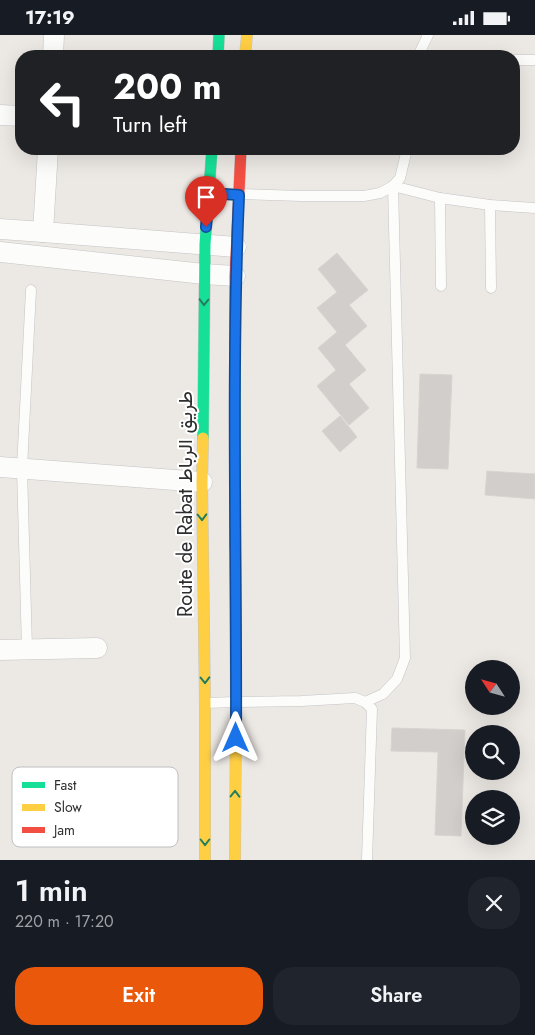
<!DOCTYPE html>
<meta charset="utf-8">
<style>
body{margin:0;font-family:Jost,Vazirmatn,sans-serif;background:#20242c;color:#f1f3f6;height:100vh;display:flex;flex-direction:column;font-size:19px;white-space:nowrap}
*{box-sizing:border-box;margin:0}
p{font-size:16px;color:#9ea1a6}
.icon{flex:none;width:28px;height:28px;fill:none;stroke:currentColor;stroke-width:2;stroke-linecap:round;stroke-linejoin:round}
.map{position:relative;height:825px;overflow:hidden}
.details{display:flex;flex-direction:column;background:#171b24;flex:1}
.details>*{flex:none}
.guide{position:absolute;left:15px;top:15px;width:505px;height:105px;border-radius:20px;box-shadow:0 5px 20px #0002;background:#202124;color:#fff;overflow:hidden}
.needle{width:32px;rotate:306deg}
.fabs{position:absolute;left:465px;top:625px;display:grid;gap:10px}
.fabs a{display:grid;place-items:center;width:55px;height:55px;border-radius:50%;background:#171b24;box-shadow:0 5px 20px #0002;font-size:25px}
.pin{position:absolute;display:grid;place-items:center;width:42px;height:42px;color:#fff;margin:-51px -21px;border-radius:50% 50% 50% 0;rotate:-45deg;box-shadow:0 0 5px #0007}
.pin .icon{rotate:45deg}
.me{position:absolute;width:55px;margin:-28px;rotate:0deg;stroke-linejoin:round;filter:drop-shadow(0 0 4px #0008)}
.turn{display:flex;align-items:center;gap:18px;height:105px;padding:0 15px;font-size:22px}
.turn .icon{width:65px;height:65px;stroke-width:2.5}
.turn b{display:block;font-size:35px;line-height:42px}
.round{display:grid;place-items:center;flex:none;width:52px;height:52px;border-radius:20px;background:#20242c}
.overview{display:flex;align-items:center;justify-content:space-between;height:85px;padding:0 15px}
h1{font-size:30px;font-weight:600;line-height:38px}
.primary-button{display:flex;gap:10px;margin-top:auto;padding:10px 15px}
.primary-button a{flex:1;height:58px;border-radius:20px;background:#ea580c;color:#fff;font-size:20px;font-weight:600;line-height:58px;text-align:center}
.primary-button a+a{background:#20242c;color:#f1f3f6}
.status{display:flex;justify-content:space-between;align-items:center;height:35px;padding:0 25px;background:#171b24;direction:ltr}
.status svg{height:14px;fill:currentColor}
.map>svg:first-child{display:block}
</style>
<div class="status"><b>17:19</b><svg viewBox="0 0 49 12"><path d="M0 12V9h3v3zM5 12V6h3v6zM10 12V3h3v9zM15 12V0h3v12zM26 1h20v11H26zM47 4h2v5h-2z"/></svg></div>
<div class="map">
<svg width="535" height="825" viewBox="0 0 535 825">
<rect width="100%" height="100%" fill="#ece8e4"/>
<g fill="#d1cecb" stroke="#d7d4d0">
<polygon points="337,218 368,255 349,270 367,291 345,310 366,335 349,349 369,373 349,390 317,351 336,335 318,313 337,297 317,273 337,257 318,234"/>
<polygon points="420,339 452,340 448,434 417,433"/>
<polygon points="340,381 357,402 340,417 322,396"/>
<polygon points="487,436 535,439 535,464 485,460"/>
<polygon points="392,693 465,695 461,801 435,800 438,717 391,716"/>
</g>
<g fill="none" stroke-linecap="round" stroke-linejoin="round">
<defs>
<g id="lane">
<polyline points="418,21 428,0"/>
<polyline points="514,25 535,25"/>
<polyline points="209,158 301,161 364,161 380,158 393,151 400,143 407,114"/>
<polyline points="440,163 441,251"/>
<polyline points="490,170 491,253"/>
<polyline points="27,614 22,433 31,255"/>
<polyline points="365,667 383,659 397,644 405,623 393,151 440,163 490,170 535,173"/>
<polyline points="206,668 236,667 301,666 355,663 365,667 372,674 367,825"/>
</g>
<g id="street">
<polyline points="53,21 54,0"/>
<polyline points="0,80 21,81"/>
<polyline points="48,114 43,197 236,212"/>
<polyline points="0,194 43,197"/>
<polyline points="0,217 204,239 235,241"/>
<polyline points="0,432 202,447"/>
<polyline points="0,615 97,613"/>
</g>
<g id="fast">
<polyline points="218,21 219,0"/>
<polyline points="235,307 235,515"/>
<polyline points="203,403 205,209 212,114"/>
</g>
<g id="slow">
<polyline points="245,21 247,0"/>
<polyline points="203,403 202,447 205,668 205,825"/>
<polyline points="235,515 236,667 235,825"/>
</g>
<polyline id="jam" points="235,307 235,241 241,114"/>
</defs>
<use href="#lane" stroke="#c5c4c5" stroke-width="11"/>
<use href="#street" stroke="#c5c4c5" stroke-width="21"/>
<use href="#fast" stroke="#c6c5c4" stroke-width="12"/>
<use href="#slow" stroke="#c6c5c4" stroke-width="12"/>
<use href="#jam" stroke="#c6c5c4" stroke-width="12"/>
<use href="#lane" stroke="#fcfcfb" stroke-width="10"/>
<use href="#street" stroke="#fcfcfb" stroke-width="20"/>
<use href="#fast" stroke="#16e098" stroke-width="11"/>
<use href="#slow" stroke="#ffcf43" stroke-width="11"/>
<use href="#jam" stroke="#f24e42" stroke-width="11"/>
</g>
<defs><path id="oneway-chevron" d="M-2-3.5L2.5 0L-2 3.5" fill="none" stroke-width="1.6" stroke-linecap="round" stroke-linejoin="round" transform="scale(1.25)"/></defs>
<g stroke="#237e5e">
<use href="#oneway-chevron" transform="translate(204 267) rotate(91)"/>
<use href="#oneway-chevron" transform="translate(202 482) rotate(89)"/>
<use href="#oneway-chevron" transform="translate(205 645) rotate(89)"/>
<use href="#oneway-chevron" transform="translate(235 759) rotate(-89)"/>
<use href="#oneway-chevron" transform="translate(205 807) rotate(90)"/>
</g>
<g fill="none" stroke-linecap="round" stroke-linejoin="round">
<defs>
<path id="route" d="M206,192L209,158L239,160C231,341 237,522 236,703"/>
</defs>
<use href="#route" stroke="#114b97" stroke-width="12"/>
<use href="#route" stroke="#1a73e8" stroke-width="9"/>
</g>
<g text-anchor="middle" stroke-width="4" stroke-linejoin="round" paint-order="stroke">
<g font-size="20" fill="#2e2e2e" stroke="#fff">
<text transform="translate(185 469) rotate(-90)" y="7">Route de Rabat طريق الرباط</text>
</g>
</g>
<rect x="12" y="732" width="166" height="80" rx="8" fill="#fff" stroke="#c0c0c0" stroke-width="1"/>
<rect x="22" y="747" width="23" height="6" fill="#16e098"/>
<rect x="22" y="769" width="23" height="7" fill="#ffcf43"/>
<rect x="22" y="792" width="23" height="6" fill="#f24e42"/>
<g font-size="14" fill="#2e2e2e">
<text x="54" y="755">Fast</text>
<text x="54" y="777">Slow</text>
<text x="54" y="800">Jam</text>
</g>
</svg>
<div class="fabs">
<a><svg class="needle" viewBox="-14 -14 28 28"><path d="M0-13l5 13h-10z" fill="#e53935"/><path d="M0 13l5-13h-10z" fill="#9ea1a6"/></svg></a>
<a><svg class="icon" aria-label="search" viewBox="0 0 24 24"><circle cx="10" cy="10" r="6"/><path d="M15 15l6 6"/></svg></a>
<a><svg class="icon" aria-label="layers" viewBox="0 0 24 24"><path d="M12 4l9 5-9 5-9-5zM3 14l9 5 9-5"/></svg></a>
</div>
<div class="pin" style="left:206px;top:192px;background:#d93025"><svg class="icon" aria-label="arrive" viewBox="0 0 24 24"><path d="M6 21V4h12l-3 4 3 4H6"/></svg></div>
<svg class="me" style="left:236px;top:703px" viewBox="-20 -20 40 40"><path d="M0-17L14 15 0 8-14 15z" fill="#1a73e8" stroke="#fff" stroke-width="4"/></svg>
<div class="guide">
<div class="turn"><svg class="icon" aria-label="left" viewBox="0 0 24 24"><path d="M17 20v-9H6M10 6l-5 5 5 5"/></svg><div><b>200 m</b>Turn left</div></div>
</div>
</div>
<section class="details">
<div class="overview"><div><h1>1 min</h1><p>220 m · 17:20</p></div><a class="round"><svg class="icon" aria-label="close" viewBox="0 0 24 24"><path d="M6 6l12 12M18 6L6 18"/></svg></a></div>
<div class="primary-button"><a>Exit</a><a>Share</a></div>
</section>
